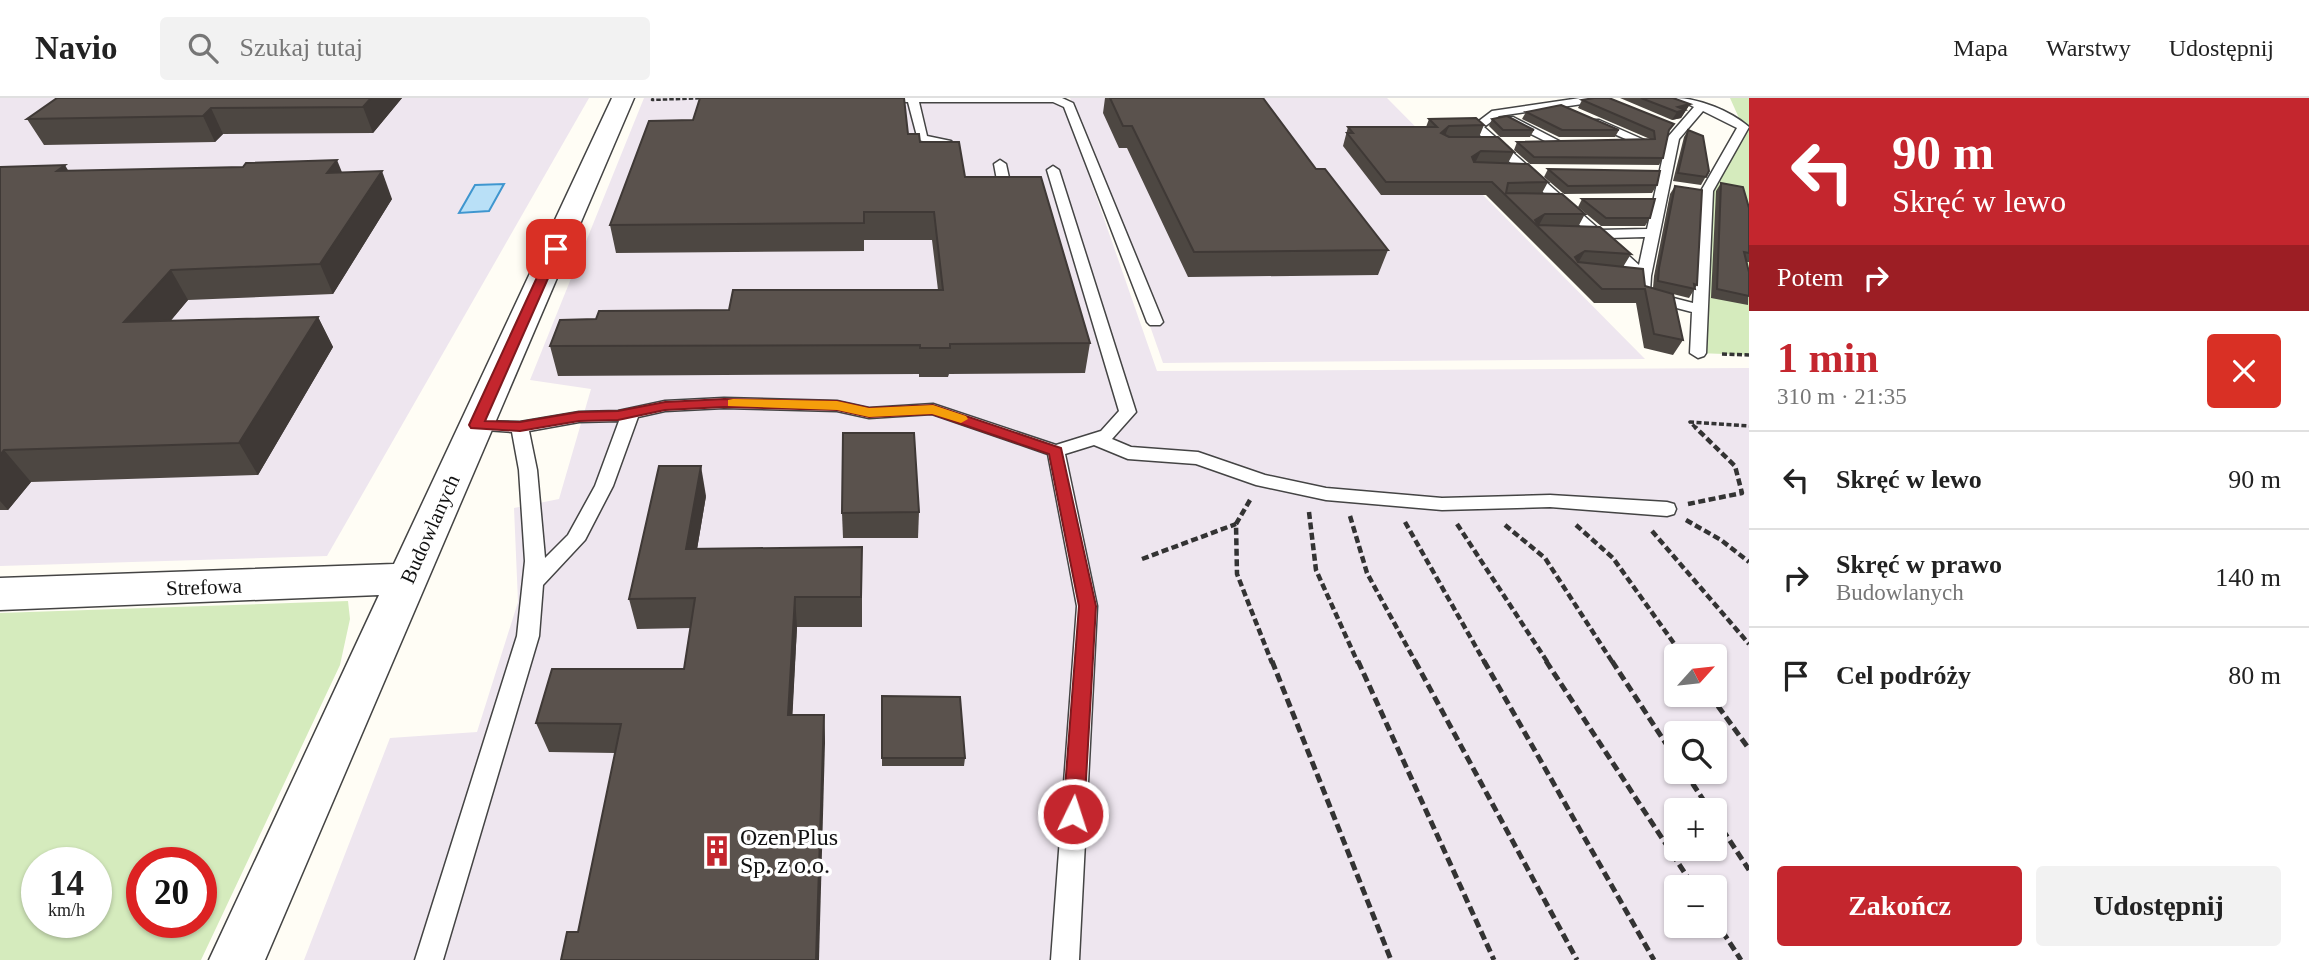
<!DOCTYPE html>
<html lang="pl">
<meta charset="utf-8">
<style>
body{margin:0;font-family:"Times New Roman",serif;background:#f2f2f2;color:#222;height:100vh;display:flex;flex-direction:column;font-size:26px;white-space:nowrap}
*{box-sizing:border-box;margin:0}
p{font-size:23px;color:#767676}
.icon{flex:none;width:38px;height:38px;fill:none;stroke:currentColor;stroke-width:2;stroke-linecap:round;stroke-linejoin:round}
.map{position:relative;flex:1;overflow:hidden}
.details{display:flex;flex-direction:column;background:#fff;width:560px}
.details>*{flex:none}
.hud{background:#c4262e;color:#fff;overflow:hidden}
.needle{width:46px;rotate:63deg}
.controls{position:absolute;left:1664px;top:546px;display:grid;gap:14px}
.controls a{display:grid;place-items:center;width:63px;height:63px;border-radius:7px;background:#fff;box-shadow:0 2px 5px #0004;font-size:35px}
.speed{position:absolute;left:21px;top:749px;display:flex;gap:14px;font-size:35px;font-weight:700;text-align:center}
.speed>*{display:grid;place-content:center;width:91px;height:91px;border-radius:50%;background:#fff;box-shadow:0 2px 5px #0004;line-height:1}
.speed small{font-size:18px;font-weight:400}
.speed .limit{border:10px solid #d22;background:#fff;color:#111}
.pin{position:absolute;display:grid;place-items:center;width:60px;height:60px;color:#fff;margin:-30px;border-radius:14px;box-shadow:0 4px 10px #0006}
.me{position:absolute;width:77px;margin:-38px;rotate:4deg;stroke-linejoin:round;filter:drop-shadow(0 0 5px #0008)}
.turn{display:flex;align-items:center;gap:24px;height:147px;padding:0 28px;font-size:32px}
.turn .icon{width:91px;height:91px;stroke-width:2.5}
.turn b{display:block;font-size:49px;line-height:60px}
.then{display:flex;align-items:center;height:66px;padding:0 28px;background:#0003;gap:14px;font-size:26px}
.round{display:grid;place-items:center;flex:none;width:74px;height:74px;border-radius:7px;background:#f2f2f2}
.summary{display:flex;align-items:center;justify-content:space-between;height:119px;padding:0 28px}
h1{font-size:42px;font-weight:700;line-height:52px;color:#c4262e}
.cta{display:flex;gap:14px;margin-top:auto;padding:14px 28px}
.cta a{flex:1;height:80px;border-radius:7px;background:#c4262e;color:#fff;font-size:28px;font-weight:700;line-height:80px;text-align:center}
.cta a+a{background:#f2f2f2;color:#222}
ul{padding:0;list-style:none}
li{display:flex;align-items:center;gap:21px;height:98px;padding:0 28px;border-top:2px solid #e0e0e0}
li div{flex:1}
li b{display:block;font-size:26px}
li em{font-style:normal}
header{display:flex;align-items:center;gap:42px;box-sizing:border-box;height:98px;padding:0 35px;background:#fff;border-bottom:2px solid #e0e0e0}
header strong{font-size:33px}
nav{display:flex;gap:38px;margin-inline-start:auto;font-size:24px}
.search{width:490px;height:63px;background:#f2f2f2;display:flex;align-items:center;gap:18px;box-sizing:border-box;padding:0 24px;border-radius:7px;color:#767676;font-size:26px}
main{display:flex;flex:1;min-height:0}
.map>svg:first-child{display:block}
</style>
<header>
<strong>Navio</strong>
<div class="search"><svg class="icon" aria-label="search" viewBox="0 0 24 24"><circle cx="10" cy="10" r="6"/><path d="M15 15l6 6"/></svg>Szukaj tutaj</div>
<nav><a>Mapa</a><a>Warstwy</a><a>Udostępnij</a></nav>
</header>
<main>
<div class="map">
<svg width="1749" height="862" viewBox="0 0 1749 862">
<rect width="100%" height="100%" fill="#fffdf5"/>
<g fill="#eee6ef" fill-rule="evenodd">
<polygon points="0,0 589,0 327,458 0,468"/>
<path d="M644,0H1062L1157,273L1749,270V862H304L390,640L477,634L518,504L514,410L559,401L591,291L530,282ZM1676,558H1715V597H1676ZM1676,635H1715V674H1676ZM1676,712H1715V751H1676ZM1676,789H1715V828H1676Z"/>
<polygon points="1070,0 1387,0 1645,261 1163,265"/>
</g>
<g fill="#d5ebbd" fill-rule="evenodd">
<polygon points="1730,0 1749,0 1749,257 1698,255 1707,95 1743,29"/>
<path d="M348,503L350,521L340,567L201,862H0V515ZM37,765H96V824H37ZM142,765H201V824H142Z"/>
</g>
<polygon fill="#b9e0f7" stroke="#3f96cf" stroke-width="2" points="504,86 489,113 459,115 475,87"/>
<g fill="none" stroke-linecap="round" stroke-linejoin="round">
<defs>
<g id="service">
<polygon points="835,0 1062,0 1073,5 1163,224 1160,227 1150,227 1147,224 1064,9 1053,4 919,4 927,38 951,43 953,45 947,48 918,42 908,4 840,3"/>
<path d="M1580,0H1608L1603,3L1499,18L1484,29L1600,132L1647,131L1667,40L1694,9L1675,0C1698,0 1731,13 1749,29L1713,93L1706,255L1704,258L1698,260L1690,255L1692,214L1638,200L1637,182L1626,178L1631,174L1593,140L1586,139V133L1471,29L1492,13ZM1703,13L1737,30L1701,93L1693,205L1650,194L1651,178L1679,41ZM1645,139L1639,167L1609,140Z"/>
<polygon points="1505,19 1513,19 1565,46 1555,48 1505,23"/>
<polygon points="1591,22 1599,22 1651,45 1645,48 1627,47 1625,45 1628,42 1591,26"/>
<polygon points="1000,62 1006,66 1011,89 1021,90 1021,96 1005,97 999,93 994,66"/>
<path d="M1053,68L1059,72L1136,314L1112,341L1131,349L1198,354L1265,377L1326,390L1442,400L1550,397L1667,404L1674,406L1676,411L1674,416L1667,418L1550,409L1442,412L1326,402L1256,387L1196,366L1128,361L1094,347L1065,356L1097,508L1079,862H1051L1077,508L1048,356L932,316L869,320L837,313L724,310L665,313L638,319L613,388L585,442L543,487L539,538L443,862H415L517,538L525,463L519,372L512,334L471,331L468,327L471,323L520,324L579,314L618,313L665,303L724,300L837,303L869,310L933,306L1056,347L1101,333L1119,313L1047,72ZM619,323L595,388L568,437L545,460L537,372L529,333L579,324Z"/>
</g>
<polygon id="minor" points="612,0 634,0 265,862 209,862 379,497 0,512 0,480 394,466"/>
</defs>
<use href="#service" stroke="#444" stroke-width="3"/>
<use href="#minor" stroke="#444" stroke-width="3"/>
<polyline stroke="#333" stroke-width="2.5" stroke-dasharray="4.5 2" stroke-linecap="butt" points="653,0 652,2 707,0"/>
<g stroke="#333" stroke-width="3.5" stroke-dasharray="5 2.5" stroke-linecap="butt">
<polyline points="1722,256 1749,257"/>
<polyline points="1696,330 1690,324 1749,328"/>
</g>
<g stroke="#333" stroke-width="4.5" stroke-dasharray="7 3.5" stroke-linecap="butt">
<polyline points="1250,402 1236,426 1237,476 1272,565"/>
<polyline points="1688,406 1742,395 1735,368 1695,329"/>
<polyline points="1309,414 1316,472 1358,565"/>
<polyline points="1350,418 1367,475 1416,565"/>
<polyline points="1686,422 1721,442 1749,464"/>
<polyline points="1405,424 1485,565"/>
<polyline points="1457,426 1548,565"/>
<polyline points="1505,427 1545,460 1613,565"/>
<polyline points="1576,427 1613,460 1683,558"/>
<polyline points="1652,433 1749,546"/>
<polyline points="1142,461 1236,426"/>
</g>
<g stroke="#333" stroke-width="5" stroke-dasharray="9 4.5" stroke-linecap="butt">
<polyline points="1272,563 1391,862"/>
<polyline points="1358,563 1494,862"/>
<polyline points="1415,563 1577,862"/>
<polyline points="1484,563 1654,862"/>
<polyline points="1546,563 1694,789"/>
<polyline points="1612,563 1676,661"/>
<polyline points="1710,597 1749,651"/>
<polyline points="1685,674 1710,712"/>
<polyline points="1715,720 1749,772"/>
<polyline points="1715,822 1741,862"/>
</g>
<use href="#service" fill="#fff" fill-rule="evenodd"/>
<use href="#minor" fill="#fff" fill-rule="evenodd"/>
</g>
<g fill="#4d4742">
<polygon points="57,0 402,0 373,35 223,36 215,44 44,47 27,21"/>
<polygon points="1105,0 1263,0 1316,71 1388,152 1378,177 1188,179 1127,50 1119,50 1103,15"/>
<polygon points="1620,0 1673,0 1690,6 1681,20 1672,22"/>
<polygon points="1582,2 1668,35 1663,60 1659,67 1530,66 1514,52 1517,44 1650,41 1578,10"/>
<polygon points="1526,14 1619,32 1615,39 1559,39 1522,21"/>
<polygon points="1429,21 1484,27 1479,39 1514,54 1508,65 1548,84 1542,95 1585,116 1578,129 1631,156 1623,169 1645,188 1653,190 1654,178 1670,96 1675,88 1697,187 1689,200 1673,196 1683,242 1673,257 1644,250 1636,205 1594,205 1486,97 1381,97 1343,48 1348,29 1426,29"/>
<polygon points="1492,21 1534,32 1530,39 1500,39 1489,28"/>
<polygon points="1688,32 1709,73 1701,87 1673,83 1684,39"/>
<polygon points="908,36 965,79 1090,245 1085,275 949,276 948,279 919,279 919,276 558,278 550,248 596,221 729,212 938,192 932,142 864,142 864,153 616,155 610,127"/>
<polygon points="0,69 68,73 342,74 392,101 333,196 188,202 170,223 318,219 333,249 258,377 31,384 8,412 0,412"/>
<polygon points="1548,71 1657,87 1652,95 1564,96 1544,79"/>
<polygon points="1721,85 1749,110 1749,164 1747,164 1749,174 1748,207 1711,200 1716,93"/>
<polygon points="1582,101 1650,120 1645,128 1601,128 1578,109"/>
<polygon points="706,398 697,451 862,449 862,529 797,529 792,617 824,617 825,645 578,834 615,655 549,654 536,625 684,571 691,530 637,531 629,501"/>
<polygon points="919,414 918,440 843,440 842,415"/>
<polygon points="882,598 965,660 964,668 882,668"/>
</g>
<g fill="#3f3936">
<polygon points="371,0 402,0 373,35 363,9"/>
<polygon points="1690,6 1681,20 1672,22 1677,14 1678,9"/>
<polygon points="211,10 223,36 215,44 203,18"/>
<polygon points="1449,28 1444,40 1441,35"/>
<polygon points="1481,53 1475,65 1472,59"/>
<polygon points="337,62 348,89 327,75"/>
<polygon points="65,67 81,95 57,73"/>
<polygon points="382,73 392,101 333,196 320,166"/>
<polygon points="1545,116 1538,129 1535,122"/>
<polygon points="1585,153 1577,167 1575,159"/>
<polygon points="171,172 188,202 144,255 124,224"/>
<polygon points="318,219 333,249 258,377 239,345"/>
<polygon points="4,352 31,384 8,412 0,403 0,357"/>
<polygon points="701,368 706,398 692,481 686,451"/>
<polygon points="795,499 797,529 791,646 788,617"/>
<polygon points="824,617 825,645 819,862 816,862"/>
</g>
<g fill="#5a524d" stroke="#3f3936" stroke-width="2">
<polygon points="57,0 371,0 363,9 211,10 203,18 27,21"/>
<polygon points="700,0 904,0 908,36 919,36 920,44 959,44 965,79 1041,79 1090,245 950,246 950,250 920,250 920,247 550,248 560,222 596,221 599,213 729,212 733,192 943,192 934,114 864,114 864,125 610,127 649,23 693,22"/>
<polygon points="1110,0 1263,0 1316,71 1325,71 1388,152 1194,154 1132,28 1123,28"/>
<polygon points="1594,0 1609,0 1674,26 1669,32 1663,60 1534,59 1517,44 1655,41 1654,33 1582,2"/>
<polygon points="1641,0 1673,0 1690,6 1678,9 1685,12 1677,14"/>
<polygon points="1561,7 1619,32 1562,32 1526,14"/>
<polygon points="1507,18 1534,32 1503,32 1492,21"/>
<polygon points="1476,20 1484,27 1449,28 1441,35 1449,39 1498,39 1514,54 1481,53 1472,59 1474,64 1528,66 1548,84 1508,85 1506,95 1562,96 1585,116 1545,116 1535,122 1538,127 1600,129 1631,156 1585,153 1575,159 1578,164 1643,171 1645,188 1673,196 1683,242 1654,236 1645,191 1602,191 1492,84 1386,84 1347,35 1353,35 1348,29 1437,29 1429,21"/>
<polygon points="1688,32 1703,38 1709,73 1706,79 1678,75"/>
<polygon points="337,62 327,75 382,73 320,166 171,172 124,224 318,219 239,345 4,352 0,357 0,69 65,67 57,73 243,69 246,65"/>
<polygon points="1548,71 1660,73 1657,87 1568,88"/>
<polygon points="1721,85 1743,89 1749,110 1749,155 1744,154 1749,174 1749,198 1717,191"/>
<polygon points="1675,88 1702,92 1697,187 1694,186 1695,191 1658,183 1659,170"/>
<polygon points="1582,101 1655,101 1650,120 1606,120"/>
<polygon points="843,335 914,335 919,414 842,415"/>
<polygon points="659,368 701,368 686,451 862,449 861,499 795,499 788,617 824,617 816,862 561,862 567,834 578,834 621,626 536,625 552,571 684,571 695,500 629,501"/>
<polygon points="882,598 960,599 965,660 882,660"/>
</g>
<polygon fill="#c4262e" stroke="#7f191e" stroke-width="2" points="556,148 561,151 485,323 520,324 579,314 618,313 665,304 724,301 837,303 869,310 933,307 1061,350 1096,508 1084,716 1081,723 1073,725 1066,723 1063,716 1079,508 1049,356 932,316 869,319 837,312 724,309 665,312 618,322 579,323 520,333 471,330 469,327 550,151"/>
<polygon fill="#f59e0b" points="733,301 837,303 869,310 933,307 966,318 968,321 961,325 932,316 869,319 837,312 728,308 728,302"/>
<defs>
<symbol id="building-bare" viewBox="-9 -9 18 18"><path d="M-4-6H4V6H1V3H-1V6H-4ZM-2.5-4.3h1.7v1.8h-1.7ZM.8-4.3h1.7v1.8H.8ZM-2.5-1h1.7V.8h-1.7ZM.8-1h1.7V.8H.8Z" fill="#c4262e" stroke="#fff" stroke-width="2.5" paint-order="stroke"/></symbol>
</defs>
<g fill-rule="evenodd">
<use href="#building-bare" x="695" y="731" width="44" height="44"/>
</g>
<g text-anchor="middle" stroke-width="7" stroke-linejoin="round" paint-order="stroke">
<g font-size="21" fill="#111" stroke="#fff">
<text transform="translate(430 431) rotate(-66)" y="7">Budowlanych</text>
<text transform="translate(204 489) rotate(-2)" y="7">Strefowa</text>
</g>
<g font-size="24" fill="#111" stroke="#fff" text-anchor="start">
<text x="740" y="747">Ozen Plus<tspan x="740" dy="28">Sp. z o.o.</tspan></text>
</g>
</g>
</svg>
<div class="controls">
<a><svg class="needle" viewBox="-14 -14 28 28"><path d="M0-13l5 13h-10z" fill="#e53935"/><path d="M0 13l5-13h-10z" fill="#767676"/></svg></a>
<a><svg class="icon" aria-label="search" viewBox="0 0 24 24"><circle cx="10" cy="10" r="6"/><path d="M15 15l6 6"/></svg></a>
<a>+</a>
<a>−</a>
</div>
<div class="speed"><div>14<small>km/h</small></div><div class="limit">20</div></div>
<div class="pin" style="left:556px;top:151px;background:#d93025"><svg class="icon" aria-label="arrive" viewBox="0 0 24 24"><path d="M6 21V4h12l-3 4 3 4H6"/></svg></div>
<svg class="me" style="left:1073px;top:716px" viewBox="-20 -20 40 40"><circle r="17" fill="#c4262e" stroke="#fff" stroke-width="3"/><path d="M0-11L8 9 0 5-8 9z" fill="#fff"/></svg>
</div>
<section class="details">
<div class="hud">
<div class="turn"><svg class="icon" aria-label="left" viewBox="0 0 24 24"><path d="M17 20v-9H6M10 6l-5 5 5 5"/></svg><div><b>90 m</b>Skręć w lewo</div></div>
<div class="then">Potem<svg class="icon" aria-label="right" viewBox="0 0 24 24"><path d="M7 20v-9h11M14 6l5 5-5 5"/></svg></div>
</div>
<div class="summary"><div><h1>1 min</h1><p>310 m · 21:35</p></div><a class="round" style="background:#d93025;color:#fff"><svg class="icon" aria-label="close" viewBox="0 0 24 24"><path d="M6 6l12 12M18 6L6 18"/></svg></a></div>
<ul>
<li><svg class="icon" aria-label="left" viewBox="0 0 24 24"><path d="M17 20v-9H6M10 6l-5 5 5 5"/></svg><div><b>Skręć w lewo</b></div><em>90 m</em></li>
<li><svg class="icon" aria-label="right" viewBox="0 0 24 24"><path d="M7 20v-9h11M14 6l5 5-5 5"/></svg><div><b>Skręć w prawo</b><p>Budowlanych</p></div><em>140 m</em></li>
<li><svg class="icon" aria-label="arrive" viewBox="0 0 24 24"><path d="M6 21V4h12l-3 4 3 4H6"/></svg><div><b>Cel podróży</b></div><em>80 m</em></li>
</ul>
<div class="cta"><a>Zakończ</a><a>Udostępnij</a></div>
</section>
</main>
